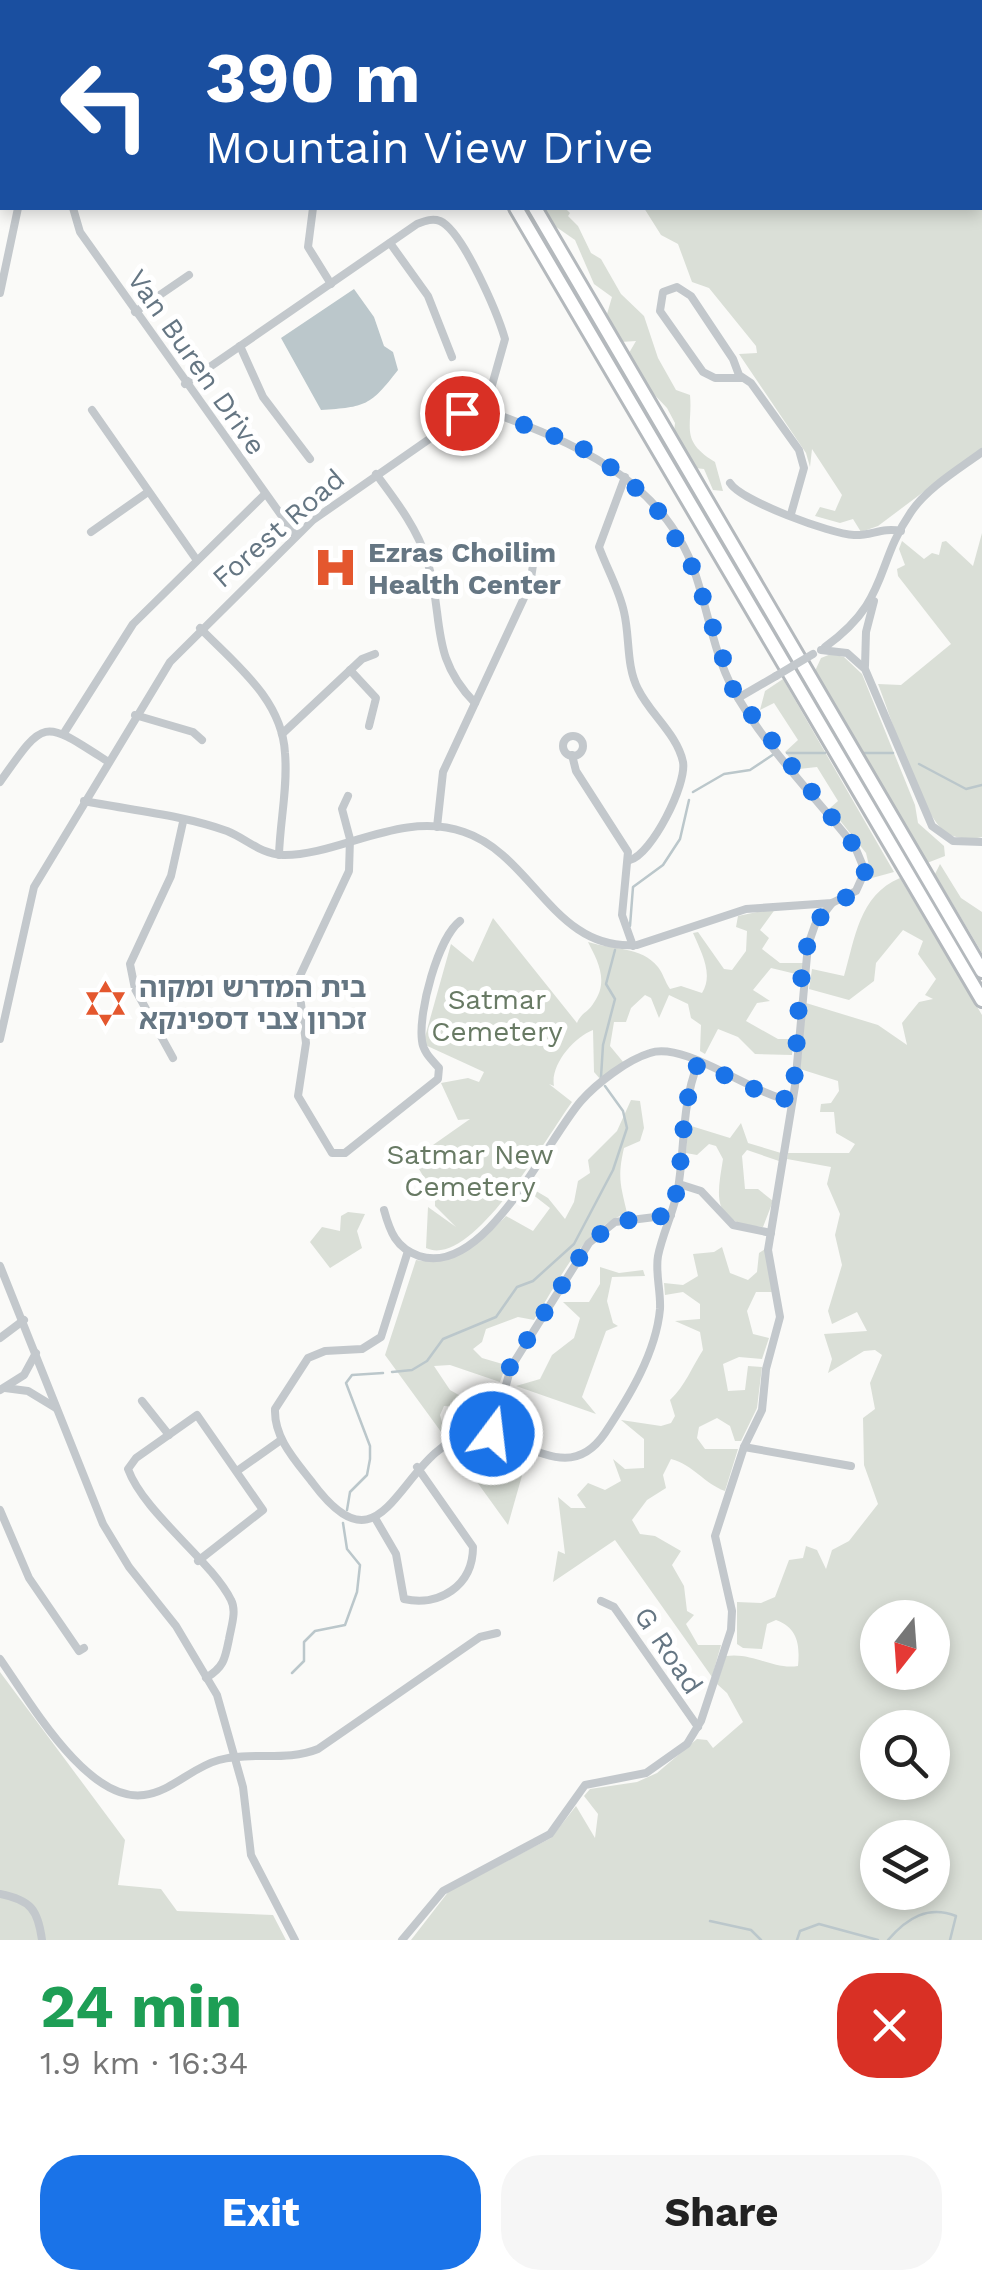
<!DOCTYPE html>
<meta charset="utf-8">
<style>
body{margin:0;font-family:"Work Sans","Noto Sans Hebrew",sans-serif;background:#f6f6f6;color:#222;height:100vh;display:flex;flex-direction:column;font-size:38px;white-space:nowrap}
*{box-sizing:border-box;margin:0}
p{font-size:32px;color:#767676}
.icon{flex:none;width:55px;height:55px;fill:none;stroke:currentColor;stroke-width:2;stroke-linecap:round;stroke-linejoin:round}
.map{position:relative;height:1940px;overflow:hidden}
.drawer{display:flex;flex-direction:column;background:#fff;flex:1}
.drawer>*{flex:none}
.guide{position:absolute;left:0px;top:0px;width:982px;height:210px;box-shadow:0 5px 15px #0003;background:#1a4fa0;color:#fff;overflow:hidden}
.needle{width:65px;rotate:197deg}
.controls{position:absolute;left:860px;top:1600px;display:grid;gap:20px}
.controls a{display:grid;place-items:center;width:90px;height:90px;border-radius:50%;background:#fff;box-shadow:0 5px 15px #0003;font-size:50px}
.pin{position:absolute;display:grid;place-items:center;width:85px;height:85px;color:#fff;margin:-42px;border:5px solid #fff;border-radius:50%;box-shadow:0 2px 10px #0007}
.me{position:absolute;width:110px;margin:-55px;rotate:15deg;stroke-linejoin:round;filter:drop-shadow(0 0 8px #0008)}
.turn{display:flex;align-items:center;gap:35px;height:210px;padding:0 40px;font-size:45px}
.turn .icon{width:130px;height:130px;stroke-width:2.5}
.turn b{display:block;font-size:70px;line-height:85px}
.round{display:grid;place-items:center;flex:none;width:105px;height:105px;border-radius:40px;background:#f6f6f6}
.headline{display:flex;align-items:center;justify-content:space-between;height:170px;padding:0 40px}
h1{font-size:60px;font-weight:700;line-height:75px;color:#1e9e55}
.action{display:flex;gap:20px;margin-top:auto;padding:20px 40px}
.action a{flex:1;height:115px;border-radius:40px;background:#1a73e8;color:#fff;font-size:40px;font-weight:700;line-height:115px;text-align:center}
.action a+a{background:#f6f6f6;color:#222}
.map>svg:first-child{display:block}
</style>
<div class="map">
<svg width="982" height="1940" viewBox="0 0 982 1940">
<rect width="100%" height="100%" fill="#fafaf8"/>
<g fill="#dadfd7" fill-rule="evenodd">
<polygon points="431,0 982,0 982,448 878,526 861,532 853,519 840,523 815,516 820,507 835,511 842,495 812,449 810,467 806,453 739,354 757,353 756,346 709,288 692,282 678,244 661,235 644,208 980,208 980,2"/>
<path d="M543,208H565L570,213L568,216L578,226L591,253L601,259L621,294L644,316L658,358L676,390L690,395C693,427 679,440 715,462L723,491L713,490L704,469L695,468L674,432L675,423L667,408L649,389L629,353L636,341L621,342L607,314L612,297L594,284L575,240L552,224Z"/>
<path d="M982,533V837C969,840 954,839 944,831C920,811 891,717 878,684L901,685L951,644L898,576L897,569L905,565L899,549L902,541L924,559L932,553L939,555L942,542L946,541L973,566Z"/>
<polygon points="831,654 844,657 862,674 915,805 918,823 944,846 945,856 927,863 815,671 821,658"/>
<polygon points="783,679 894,872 872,878 866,853 830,808 838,801 817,767 799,769 785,752 798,740 774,703 760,710 765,691"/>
<polygon points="940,864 961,898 982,912 982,953 935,874"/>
<path d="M900,878L982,1015V1940H411L449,1891L551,1838L576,1806L595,1838L598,1814L584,1796L590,1789L637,1782L657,1773L697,1739L707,1740L713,1748L743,1722L727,1693L717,1684L726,1656C753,1652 773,1670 798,1666C800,1645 798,1628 776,1620L767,1624L762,1649L743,1648L737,1644V1602L761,1603L775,1597L789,1560L803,1558L806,1546L817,1550L826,1569L832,1550L849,1541L878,1504L864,1465L863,1418L875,1409L870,1383L882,1355L875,1350L864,1351L828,1373L832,1359L824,1334L867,1331L857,1312L832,1324L828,1311L842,1265L835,1235L840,1214L827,1184L831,1167L787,1159L788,1153H849L855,1144L836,1133L834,1112H820L821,1104L831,1103L839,1091L838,1081L800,1069L806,1003L878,1025L907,1045L902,1023L919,1002L933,999L925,995L936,979L918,954L923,941L903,930L876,963L874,981L849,1000L809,989L812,969L844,976C855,939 859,895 900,878ZM878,1618H932V1672H878ZM878,1728H932V1782H878ZM878,1838H932V1892H878Z"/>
<path d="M776,908L760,930L769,938L762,949L780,963H803L800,975L771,968L753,990L770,1001L757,1003L746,1021L778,1039H793L792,1055L755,1054L738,1037L718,1029L705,1054L700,1051L701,1025L691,1018L688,1004L669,995L659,1018L651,998L645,995L631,1008L626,1022H614L610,1046L624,1063L601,1080L594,1072L593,1030C574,1037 550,1065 554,1086L549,1084L572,1102C546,1138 471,1270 426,1248L428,1207L456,1227L435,1206V1196L413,1159L470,1119L458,1120L441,1083L468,1078L479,1082L484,1072L423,1044L451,944L473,962L493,918L577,1023C581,1013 587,1013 593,1004C610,981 597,960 588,942C613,950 641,946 658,967C663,973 665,982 670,989L681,986L702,993C714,974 701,952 693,933L698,932L724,969L732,970L746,951L747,931L736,927L738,916Z"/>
<path d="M631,1100L640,1101L644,1128L640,1141L624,1148C617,1178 621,1186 627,1213C581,1230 559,1281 534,1320L518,1317L486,1329L482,1342L473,1349L482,1358L506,1365L500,1382L450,1365L434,1366L450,1390L492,1414L487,1428L479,1429L467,1408L444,1406L440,1415L447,1440L385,1355L416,1260C456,1267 480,1243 506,1216L533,1231L550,1208L532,1194L531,1188L548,1198L565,1219L574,1202L578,1181L590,1173L588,1160L617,1131Z"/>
<path d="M741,1123L748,1143L781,1153L779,1161L747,1150L742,1156L745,1189H758L773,1201L763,1227C710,1224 717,1197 723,1159L716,1146L709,1144L697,1155L686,1153L688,1125L730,1138Z"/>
<polygon points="348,1212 365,1214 357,1231 362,1248 330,1268 310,1242 322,1227 340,1231 341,1216"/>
<path d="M722,1247L730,1273L748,1280L757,1272L759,1253L765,1249L772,1292H756L747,1311L753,1334L769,1338L762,1359L739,1357L723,1364L728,1391L745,1390L748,1366L762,1367L757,1408L741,1441H735L730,1426L717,1418L699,1427L697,1438L705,1449H738L725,1491C703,1483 694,1465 671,1459L663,1475L666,1488L647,1500L632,1520L640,1534L655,1536L681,1551L672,1565L684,1586L687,1611L694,1615L686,1624L698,1645H721L712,1677L615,1540L553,1582L558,1551L565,1554L558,1497L571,1508H586L577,1495L588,1483L605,1490L621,1481L613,1459L625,1469L644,1468V1439L621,1420L661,1426L671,1423L675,1416L670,1400C685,1386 692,1367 703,1350L700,1332L675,1321L700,1319V1304L683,1292L665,1295L664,1283L683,1285L698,1276L693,1254L714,1252Z"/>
<polygon points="600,1267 619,1273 643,1270 645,1276 612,1277 607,1301 613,1323 618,1326 606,1331 582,1397 596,1414 516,1386 540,1379 552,1355 574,1338 580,1318 563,1302 589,1302 600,1284"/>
<polygon points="517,1459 523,1472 508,1525 464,1464 506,1476"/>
<polygon points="0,1672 125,1840 118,1885 161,1889 177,1911 273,1915 286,1940 0,1940"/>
</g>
<path fill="#bbc7cb" d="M354,289L374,317L384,346L393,352L398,370C370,406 366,407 321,410L281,338Z"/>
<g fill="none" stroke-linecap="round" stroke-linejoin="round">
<g stroke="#bbc7cb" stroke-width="2.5">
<polyline points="30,2 31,0"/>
<polyline points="787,753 825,753"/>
<polyline points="864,753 893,753"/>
<polyline points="919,764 966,789 982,785"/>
<polyline points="693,792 724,774 750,770 774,754"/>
<polyline points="630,926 633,887 663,865 680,839 689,800"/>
<polyline points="601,1077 603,1045 615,999 606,984 615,950"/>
<polyline points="392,1372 412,1370 427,1361 443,1339 496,1317 517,1287 533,1281 574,1244 613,1170 627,1128 623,1111 605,1086"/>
<polyline points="347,1510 350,1492 367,1475 370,1459 370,1446 346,1383 352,1375 383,1373"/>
<polyline points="292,1673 304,1661 304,1642 315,1631 345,1625 357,1592 360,1565 347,1549 343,1523"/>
<polyline points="710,1921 751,1930 761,1940"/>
<polyline points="797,1940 800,1931 819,1924 878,1940"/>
<path d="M888,1940C907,1918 928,1905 956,1916L950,1940"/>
</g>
<defs>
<g id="highway">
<polyline points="394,0 396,2"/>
<polyline points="413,0 415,2"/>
<polyline points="516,208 982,1000"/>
<polyline points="535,208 982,971"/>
</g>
</defs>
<use href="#highway" stroke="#b4b9bd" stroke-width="18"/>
<g stroke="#c3c8cc" stroke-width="8">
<polyline points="169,0 169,2"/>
<polyline points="286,0 286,2"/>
<polyline points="39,2 40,0"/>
<polyline points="0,43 2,46"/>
<polyline points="73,208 80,232 296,536"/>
<polyline points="313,208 308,247 331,284"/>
<polyline points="390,243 428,296 452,357"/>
<polyline points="0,293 18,208"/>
<polyline points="135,312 189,275"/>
<polyline points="240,346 263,397 310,459"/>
<polyline points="743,378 715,378 703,372 660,311 663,292 677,287 691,296 733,359 739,375 751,383 799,450 804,468 791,514"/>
<path d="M185,384L417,224C425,221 432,218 440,221C463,231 498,315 505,339L485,410"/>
<polyline points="92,410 196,559"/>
<path d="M376,474C396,501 417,528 427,560C445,617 428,655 475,703"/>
<path d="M625,477L599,547C607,569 619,589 624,612C630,637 626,666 638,689C650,714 677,734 683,762C687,784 652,854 630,860"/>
<path d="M730,483C741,501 831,534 854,535C871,536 882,527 901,531"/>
<polyline points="91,532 148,492"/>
<path d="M200,628C235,664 282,699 285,753C288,787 280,821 279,855"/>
<path d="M825,647C890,600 874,566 911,512C927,488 959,469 982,452"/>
<polyline points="821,650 847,653 865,669 932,826 953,841 982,842"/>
<polyline points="865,666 866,632 874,601"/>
<polyline points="350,670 376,698 369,726"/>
<polyline points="738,698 776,676"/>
<polyline points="135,715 193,732 202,740"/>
<polyline points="64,733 133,624 263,496"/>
<polyline points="282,734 362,659 375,654"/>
<circle cx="573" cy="746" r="10"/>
<polyline points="572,755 576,771 628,852 622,915 633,946"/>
<path d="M0,782C45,718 42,719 107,761"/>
<path d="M348,796L342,809L350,839L349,871L298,980L306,1043L298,1096L332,1153H345L438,1079L439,1068C432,1060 423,1052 422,1041C418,1012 438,938 460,921"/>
<polyline points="437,827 443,772 530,585 533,565"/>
<path d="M0,1039L34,887L170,662L313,520L471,410H485C570,441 663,478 695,573C708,611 714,654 733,689C764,746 815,796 855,847L865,871L856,891L832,903L746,909L637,945C554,952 533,855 464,832C401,810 339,856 283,855C260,854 247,839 227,831C183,815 130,810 84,801"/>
<polyline points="173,1058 135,989 130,964 171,876 183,822"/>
<polyline points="679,1184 701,1191 733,1225 771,1233"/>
<path d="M384,1210C390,1232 396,1248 419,1256C485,1278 546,1141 581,1101C597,1083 627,1060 650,1053C685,1041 753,1095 792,1101"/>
<path d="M408,1251L381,1337L362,1349L325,1351L308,1358L275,1409C274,1438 295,1460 312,1482C388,1585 398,1447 472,1434C516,1426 565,1492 605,1433C629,1397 656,1353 660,1309C661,1291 655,1273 658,1256C663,1231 676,1208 679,1182C685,1140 682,1104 698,1063"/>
<polyline points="0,1266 103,1524 129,1567 176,1626 217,1695 243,1787 251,1855 295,1940"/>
<polyline points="0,1338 24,1320"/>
<polyline points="5,1388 28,1391 56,1408"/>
<polyline points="0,1390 24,1375 36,1353"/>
<polyline points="142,1401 169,1435"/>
<polyline points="492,1435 511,1367 589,1243 615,1222 671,1215"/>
<polyline points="744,1447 851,1466"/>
<polyline points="237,1471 281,1440"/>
<polyline points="0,1510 29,1578 79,1651 84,1648"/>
<path d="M375,1518L396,1554L404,1599C439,1607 473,1586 473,1547L417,1467"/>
<path d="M198,1561L263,1510L197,1415L136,1458L128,1469C144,1513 211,1560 231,1600C237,1611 231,1627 229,1639C225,1659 224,1667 206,1678"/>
<polyline points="601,1601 614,1607 698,1727"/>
<path d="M0,1659C29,1700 87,1803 144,1795C171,1792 192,1767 219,1760C252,1751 286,1762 318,1749L480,1637L497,1633"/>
<path d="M0,1894C31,1900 38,1910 42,1940"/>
<polyline points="402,1940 443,1891 550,1834 585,1785 646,1773 687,1744 701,1721 731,1630 732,1611 715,1536 744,1447 762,1410 766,1369 780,1317 768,1250 795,1086 808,945 815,925 832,903"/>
</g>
<use href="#highway" stroke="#fff" stroke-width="12"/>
<polyline stroke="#c3c8cc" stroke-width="8" points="776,676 813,654"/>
</g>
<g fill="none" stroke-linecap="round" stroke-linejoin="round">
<path stroke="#1a73e8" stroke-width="18" stroke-dasharray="0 32.4" d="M462,413L484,410L576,444L625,477L661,514L694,570L734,692L855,847L865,871C860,899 826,902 814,927C795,965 799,1055 792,1100L770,1096L698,1063C678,1113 686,1164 671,1215L615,1222L588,1244L510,1367L492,1434"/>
</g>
<defs>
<symbol id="hospital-bare" viewBox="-9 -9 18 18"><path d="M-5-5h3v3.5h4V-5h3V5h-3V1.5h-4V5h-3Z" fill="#e4572e" stroke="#fff" stroke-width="2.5" paint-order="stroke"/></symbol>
<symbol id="synagogue-bare" viewBox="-9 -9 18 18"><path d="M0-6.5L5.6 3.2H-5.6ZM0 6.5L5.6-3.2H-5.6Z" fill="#e4572e" stroke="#fff" stroke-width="2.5" paint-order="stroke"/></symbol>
</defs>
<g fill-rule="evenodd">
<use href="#hospital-bare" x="304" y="536" width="63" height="63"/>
<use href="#synagogue-bare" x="74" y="972" width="63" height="63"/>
</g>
<g text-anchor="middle" stroke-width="10" stroke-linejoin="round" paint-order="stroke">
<g font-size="28" fill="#657683" stroke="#fff">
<text transform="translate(197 362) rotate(55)" y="10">Van Buren Drive</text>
<text transform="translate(278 528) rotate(-41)" y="10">Forest Road</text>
<text transform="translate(669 1650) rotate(56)" y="10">G Road</text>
</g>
<g font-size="28" font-weight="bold" fill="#657683" stroke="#fff" text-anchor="start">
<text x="368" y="562">Ezras Choilim<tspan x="368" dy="32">Health Center</tspan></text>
<text x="139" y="997">בית המדרש ומקוה<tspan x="139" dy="32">זכרון צבי דספינקא</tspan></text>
</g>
<g font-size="28" fill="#687a64" stroke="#fff">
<text x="497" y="1009">Satmar<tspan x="497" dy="32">Cemetery</tspan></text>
<text x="470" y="1164">Satmar New<tspan x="470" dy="32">Cemetery</tspan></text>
</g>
</g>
</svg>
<div class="controls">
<a><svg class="needle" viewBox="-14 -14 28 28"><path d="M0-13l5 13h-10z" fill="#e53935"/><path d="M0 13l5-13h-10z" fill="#767676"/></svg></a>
<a><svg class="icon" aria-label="search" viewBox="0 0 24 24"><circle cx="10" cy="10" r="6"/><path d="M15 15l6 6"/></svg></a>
<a><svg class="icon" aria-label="layers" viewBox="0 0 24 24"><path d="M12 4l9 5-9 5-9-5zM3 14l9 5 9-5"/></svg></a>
</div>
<div class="pin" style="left:462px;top:413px;background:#d93025"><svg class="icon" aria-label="arrive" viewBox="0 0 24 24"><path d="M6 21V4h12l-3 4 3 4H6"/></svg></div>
<svg class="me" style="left:492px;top:1434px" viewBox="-20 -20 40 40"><circle r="17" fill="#1a73e8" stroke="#fff" stroke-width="3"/><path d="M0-11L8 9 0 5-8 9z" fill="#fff"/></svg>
<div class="guide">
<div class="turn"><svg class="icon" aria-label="left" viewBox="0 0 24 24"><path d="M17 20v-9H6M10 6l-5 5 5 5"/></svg><div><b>390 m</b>Mountain View Drive</div></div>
</div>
</div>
<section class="drawer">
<div class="headline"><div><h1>24 min</h1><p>1.9 km · 16:34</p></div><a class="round" style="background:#d93025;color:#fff"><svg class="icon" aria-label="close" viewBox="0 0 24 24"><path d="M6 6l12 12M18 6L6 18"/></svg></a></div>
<div class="action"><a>Exit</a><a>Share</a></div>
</section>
